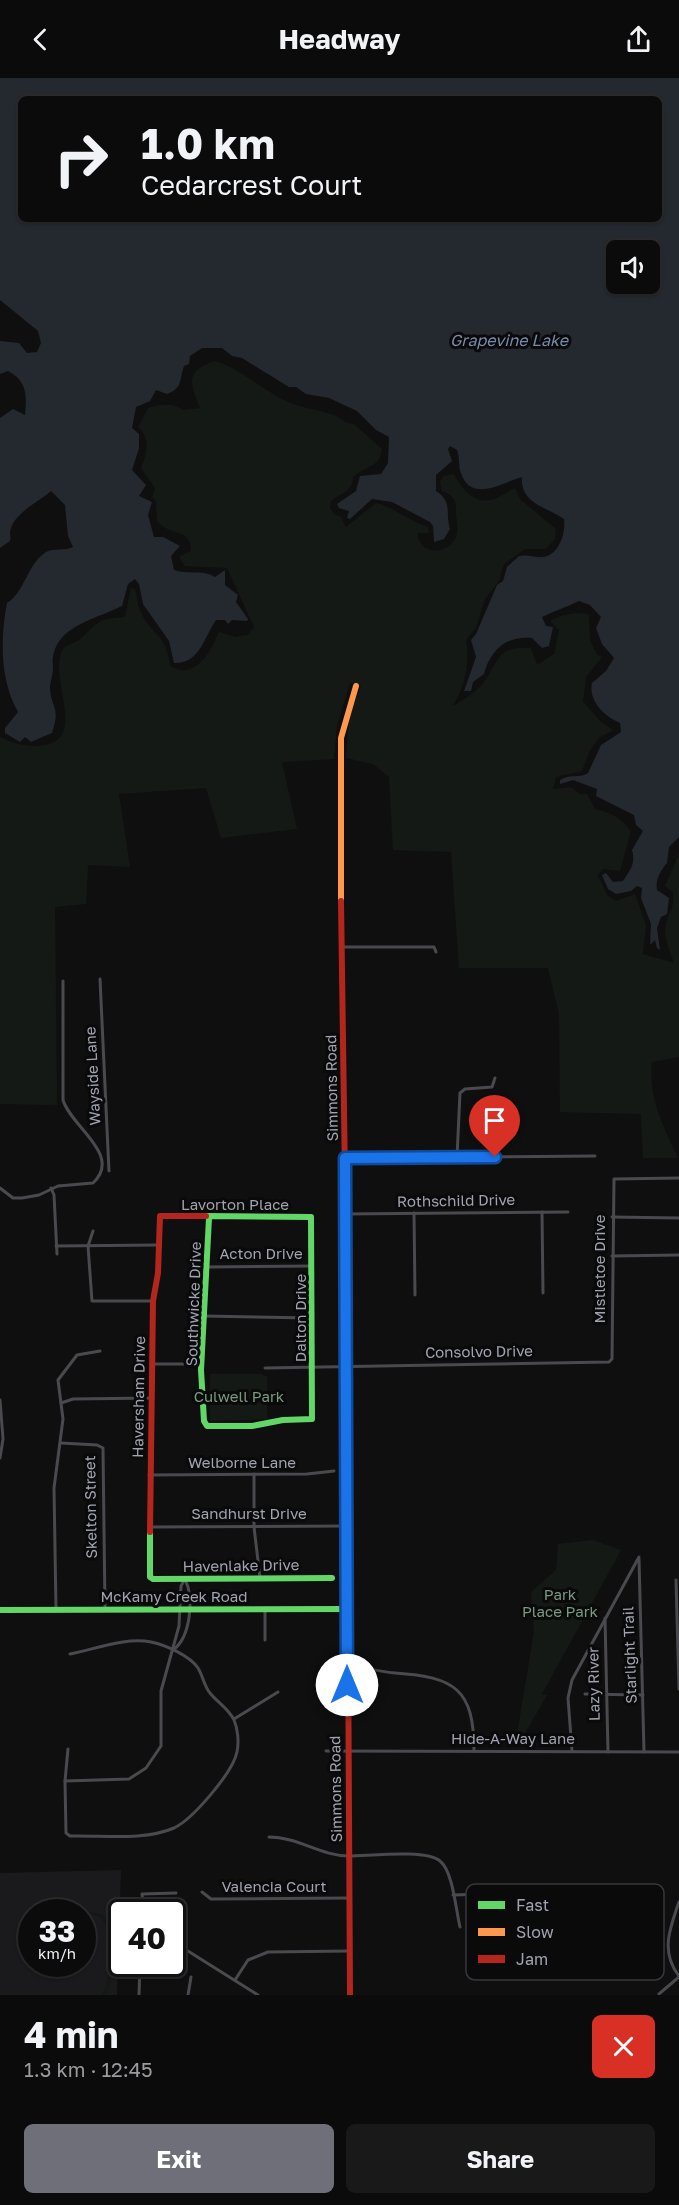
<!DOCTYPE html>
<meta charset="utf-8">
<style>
body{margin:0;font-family:"Golos Text",sans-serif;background:#19191a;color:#f1f3f6;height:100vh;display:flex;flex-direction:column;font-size:22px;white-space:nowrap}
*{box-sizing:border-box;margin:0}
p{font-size:20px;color:#9a9b9d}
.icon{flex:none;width:33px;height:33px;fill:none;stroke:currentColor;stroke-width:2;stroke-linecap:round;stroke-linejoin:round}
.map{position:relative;height:1917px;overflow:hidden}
.sheet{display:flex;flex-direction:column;background:#0b0b0c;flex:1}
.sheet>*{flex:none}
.banner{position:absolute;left:18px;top:18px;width:644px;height:126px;border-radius:9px;box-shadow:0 2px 4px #0004,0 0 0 2px #2b2b2d;background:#0b0b0c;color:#f1f3f6;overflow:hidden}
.fabs{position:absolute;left:606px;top:162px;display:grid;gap:12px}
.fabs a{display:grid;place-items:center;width:54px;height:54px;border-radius:9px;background:#0b0b0c;box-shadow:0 2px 4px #0004,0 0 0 2px #2b2b2d;font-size:30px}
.speed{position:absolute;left:18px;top:1821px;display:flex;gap:12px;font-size:30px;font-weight:700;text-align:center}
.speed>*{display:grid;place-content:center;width:78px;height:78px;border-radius:50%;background:#0b0b0c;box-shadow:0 2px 4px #0004,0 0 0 2px #2b2b2d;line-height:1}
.speed small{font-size:15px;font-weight:400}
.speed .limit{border:3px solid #111;border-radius:9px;background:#fff;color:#111}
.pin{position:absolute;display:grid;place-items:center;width:51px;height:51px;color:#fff;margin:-62px -26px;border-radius:50% 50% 50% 0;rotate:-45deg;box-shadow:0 0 6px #0007}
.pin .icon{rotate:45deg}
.me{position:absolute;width:66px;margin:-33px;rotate:0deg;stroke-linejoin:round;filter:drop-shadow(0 0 4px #0008)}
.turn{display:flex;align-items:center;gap:21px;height:126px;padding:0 24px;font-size:27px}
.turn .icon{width:78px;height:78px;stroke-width:2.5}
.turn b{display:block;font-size:42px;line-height:51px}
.round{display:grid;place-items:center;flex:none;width:63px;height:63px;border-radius:9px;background:#19191a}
.overview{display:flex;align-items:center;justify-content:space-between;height:102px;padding:0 24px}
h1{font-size:36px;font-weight:700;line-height:45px}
.button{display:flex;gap:12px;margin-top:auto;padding:12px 24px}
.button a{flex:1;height:69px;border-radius:9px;background:#6e6f78;color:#fff;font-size:24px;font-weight:700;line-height:69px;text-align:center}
.button a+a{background:#19191a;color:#f1f3f6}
header{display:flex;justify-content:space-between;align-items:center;height:78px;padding:0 24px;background:#0b0b0c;font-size:27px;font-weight:700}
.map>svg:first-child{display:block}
</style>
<header><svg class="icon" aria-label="back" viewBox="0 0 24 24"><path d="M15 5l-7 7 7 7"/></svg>Headway<svg class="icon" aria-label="share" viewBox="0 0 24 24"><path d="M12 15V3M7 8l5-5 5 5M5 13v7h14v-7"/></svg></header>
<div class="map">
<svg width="679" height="1917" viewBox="0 0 679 1917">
<rect width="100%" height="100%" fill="#0f0f10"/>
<path fill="#1a1a1c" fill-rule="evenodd" d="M121,1792L117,1917H0V1795ZM32,1834H82V1886H32Z"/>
<g fill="#151916">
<path d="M215,283C240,291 258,308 280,320C297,330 316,331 334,337C342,340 345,346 354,346L382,371C379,391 366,387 353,399C353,412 341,416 331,423L330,430L334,436L341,439L346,449L376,425C393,429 409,443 428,449L429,455H418C417,476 446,478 455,461C460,451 456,444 456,433C457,422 452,416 442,413L440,404L443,398L454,396C462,412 476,429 497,420C503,417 508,413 515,410L520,421L556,451L555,461L546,471H525L504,486L499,503L485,521L476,550L466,562C470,587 465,607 453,628C462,623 476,614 483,605C500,583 496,567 531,570L537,587L554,576L559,552L550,543C560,537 578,532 589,537L590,562L597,577L602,579L586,599L583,623L600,643L613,652L599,660L590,672L582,693L556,699L553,711L571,709L580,716H587L595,731C612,735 620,739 631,753L620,793L603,791L598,797L607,817L616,823L635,816L646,847L643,876L674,885C670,873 663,860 666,847C669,832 674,834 673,814L665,808L679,776V979L652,984C648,1020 663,1048 678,1080H643L641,1036L560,1034L559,936L548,890H459L451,774L393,772L389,699L373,686L346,680L349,641L361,607L350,605L337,648L334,681L282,684L297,751L221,760L206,710L119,716L130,789L88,787L86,826L55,829L57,1027L0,1026V659C14,666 29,670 45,667C87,659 49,601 62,573C66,566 71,567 77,563C85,558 90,550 98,545C105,540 116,540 125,539L131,510L135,511C137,518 137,527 141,534C151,558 166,554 170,588C196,603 210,574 219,554L235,559L248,557L254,549L227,490L185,488L179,479L191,473C190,448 173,461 157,443L156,423L152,419L155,410L141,390C147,376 151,360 138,349L148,330C161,327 171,324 183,332L200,330C191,306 183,294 215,283Z"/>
<polygon points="210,1296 261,1296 267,1299 267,1341 210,1343"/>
<polygon points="593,1462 621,1472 542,1616 547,1617 525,1655 525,1667 515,1668 534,1554 531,1514 556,1492 558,1466"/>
<path d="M91,1834L102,1836L112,1847L111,1905L107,1917H101C112,1905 119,1818 83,1842V1838Z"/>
</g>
<path fill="#24282f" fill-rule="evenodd" d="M0,0H679V759L669,769L667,785C661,792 655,802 657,812L669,820L667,836L661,839L657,850L660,872L657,870L655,862L650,867L651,846L641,820L642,810L637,808L631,813L616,816L608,811L602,797L606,795L613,804L623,803C630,792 636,786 632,772L643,753L636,747L634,737L596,718L597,711L573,702L560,706V702C573,695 578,701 588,695L601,667L621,654L620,645C605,639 588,623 592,605L606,593L614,580L602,566L596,550L601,539L590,527L579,523C566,529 555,533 542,539L546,548L553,549L549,568L542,570L532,560C506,557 490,573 484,596L473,604L471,613H464L476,579L471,562L476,556L497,507L503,503L507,489L519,478C528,476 535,480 543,479C559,477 566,455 564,441C547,429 520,426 522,399C503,404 471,426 461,395C458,388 460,380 457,372L450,368L448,371L452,383L436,397V413C453,424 445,434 450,451L444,461L434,464L433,448L430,444L392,424L372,421L350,441L347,440L349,433L339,430L337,426L356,413L360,398L381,396L388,385L389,359L376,352L357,333L329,320L306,316L296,309H289L242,280L232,278L222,270H202L190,278L189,286L184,288C179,302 183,310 167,316L156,312L150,323L136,329L132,350L139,356V370L132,392L146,407L139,418L152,424L148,437L154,459H163L180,468L171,478L174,492C188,497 202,491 215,499L225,492V507L238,517L236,524L248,541L247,543L232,542L228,546L225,542H216C204,559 200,586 174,585L169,563L143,526L139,506L135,501L128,506L122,528C92,543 49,549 53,591C53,597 50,603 50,610C51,631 61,628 52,655L31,664L25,659L20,664L5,655V650L18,634C0,602 0,561 7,525C25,514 27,486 46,474C53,470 65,473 73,469L68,458L65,427L51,413C39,424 13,435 10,454C10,457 11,460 10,463L0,470V340L13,331L25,337C27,317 27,303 8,293L0,296V263L19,265L27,275L37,274L41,265L38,253L0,222ZM21,21H658V141H21ZM616,172H650V206H616Z"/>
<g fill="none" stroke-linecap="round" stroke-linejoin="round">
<g stroke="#4a4a4e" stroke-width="3">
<polyline points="342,869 434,869 436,874"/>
<polyline points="100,901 109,1093"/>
<polyline points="457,1079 460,1015 465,1011 492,1009 495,1000"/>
<polyline points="345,1080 595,1078"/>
<path d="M0,1110L13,1120H22L39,1117L58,1108L93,1105C123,1077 71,1049 63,1022V903"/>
<polyline points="51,1110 54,1117 57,1176"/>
<polyline points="542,1134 543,1215"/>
<polyline points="414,1135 415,1217"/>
<polyline points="345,1136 568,1134"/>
<polyline points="612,1139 679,1140"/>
<polyline points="93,1153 88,1168 92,1223 153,1223"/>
<polyline points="56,1168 158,1167"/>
<polyline points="612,1178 679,1177"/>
<polyline points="209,1189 312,1188"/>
<polyline points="204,1238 312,1240"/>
<polyline points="152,1286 202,1286"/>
<polyline points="265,1290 609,1284 612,1281 614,1101 679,1100"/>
<polyline points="0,1322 3,1361 0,1380"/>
<polyline points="61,1325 73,1321 153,1320"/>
<polyline points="61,1365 97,1367 103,1370 105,1531"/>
<polyline points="254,1396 254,1449 260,1500"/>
<polyline points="149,1397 307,1396 334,1393"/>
<polyline points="150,1449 347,1448"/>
<polyline points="639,1481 644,1674"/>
<polyline points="676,1502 679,1611"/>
<polyline points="56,1531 54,1410 63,1341 58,1302 77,1277 100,1273"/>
<polyline points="605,1540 608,1674"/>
<polyline points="265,1562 265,1531"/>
<path d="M173,1572C191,1559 194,1520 185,1501"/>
<path d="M349,1588C365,1589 380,1594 395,1595C455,1599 474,1611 474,1673"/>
<polyline points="585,1616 643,1617"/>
<polyline points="234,1641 278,1614"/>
<path d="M68,1671L65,1703L66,1755L70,1758C103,1757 144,1763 174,1750C193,1741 233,1694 237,1674C239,1664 238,1651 234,1642C229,1631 217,1624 210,1615C204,1608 203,1598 198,1590C190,1578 166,1567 151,1564C126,1559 95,1571 70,1576"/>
<polyline points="326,1673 679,1674"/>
<polyline points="572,1673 568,1620 572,1602 639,1479"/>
<polyline points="65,1703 129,1701 146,1690 161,1668 161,1613 179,1548 181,1508 185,1501"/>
<path d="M269,1759C298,1759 321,1778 349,1778C369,1778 426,1771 440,1783C453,1793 456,1833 460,1849"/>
<polyline points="202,1814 211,1821 349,1820"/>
<polyline points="453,1817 486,1816 501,1811"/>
<path d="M679,1824C670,1850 660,1874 679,1898"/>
<polyline points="144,1834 142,1816 176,1815"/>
<polyline points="172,1863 258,1917"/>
<polyline points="235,1902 248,1882 268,1874 349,1873"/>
<polyline points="659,1916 679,1899"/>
<polyline points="139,1917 140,1886"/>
<polyline points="188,1917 191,1899"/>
</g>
<g stroke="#63d668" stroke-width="6">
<polyline points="206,1138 311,1139 312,1341 283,1342 252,1348 207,1348 204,1343 201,1292 209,1140"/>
<polyline points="150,1454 150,1499 153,1501 332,1500"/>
<polyline points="0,1532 347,1531"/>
</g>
<g stroke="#ff974d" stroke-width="6">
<polyline points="341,823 341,660 356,608"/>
<polyline points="346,1170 348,1554"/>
</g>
<g stroke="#b3261e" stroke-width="6">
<polyline points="341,823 346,1170"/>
<polyline points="150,1454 153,1223 158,1195 160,1138 206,1138"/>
<polyline points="348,1554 350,1917"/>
</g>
</g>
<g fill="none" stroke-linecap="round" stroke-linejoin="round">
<defs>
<polyline id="route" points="347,1607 345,1080 495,1079"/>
</defs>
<use href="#route" stroke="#114b97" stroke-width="15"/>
<use href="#route" stroke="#1a73e8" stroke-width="10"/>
</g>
<g text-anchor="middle" stroke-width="6" stroke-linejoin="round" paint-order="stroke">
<g font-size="15" fill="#a1a3b0" stroke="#0a0a0b">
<text transform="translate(93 998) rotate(-93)" y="5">Wayside Lane</text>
<text transform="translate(332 1010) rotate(-91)" y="5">Simmons Road</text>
<text transform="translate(456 1123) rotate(-1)" y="5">Rothschild Drive</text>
<text x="235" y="1132">Lavorton Place</text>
<text x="261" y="1181">Acton Drive</text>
<text transform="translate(600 1191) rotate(-90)" y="5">Mistletoe Drive</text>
<text transform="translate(194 1226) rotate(-88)" y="5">Southwicke Drive</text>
<text transform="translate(301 1240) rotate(-90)" y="5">Dalton Drive</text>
<text transform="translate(479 1274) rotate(-1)" y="5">Consolvo Drive</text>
<text transform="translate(139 1319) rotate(-89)" y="5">Haversham Drive</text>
<text x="242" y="1390">Welborne Lane</text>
<text transform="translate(91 1429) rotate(-91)" y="5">Skelton Street</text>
<text x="249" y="1441">Sandhurst Drive</text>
<text transform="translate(241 1488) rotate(-1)" y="5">Havenlake Drive</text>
<text x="174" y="1524">McKamy Creek Road</text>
<text transform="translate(630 1577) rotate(-92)" y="5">Starlight Trail</text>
<text transform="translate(594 1606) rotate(-91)" y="5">Lazy River</text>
<text x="513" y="1666">Hide-A-Way Lane</text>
<text transform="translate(336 1711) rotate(-91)" y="5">Simmons Road</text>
<text x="274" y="1814">Valencia Court</text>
</g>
<g font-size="15" fill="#799a80" stroke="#0a0a0b">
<text x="239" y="1324">Culwell Park</text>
<text x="560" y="1522">Park<tspan x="560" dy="17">Place Park</tspan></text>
</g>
<g font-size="16" font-style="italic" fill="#798baa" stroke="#0a0a0b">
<text x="509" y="268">Grapevine Lake</text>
</g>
</g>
<rect x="466" y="1806" width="198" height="96" rx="9" fill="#0a0a0b" stroke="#37383d" stroke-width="1.5"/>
<rect x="478" y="1823" width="27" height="8" fill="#63d668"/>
<rect x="478" y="1850" width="27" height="8" fill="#ff974d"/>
<rect x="478" y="1877" width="27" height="8" fill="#b3261e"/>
<g font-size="16" fill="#a1a3b0">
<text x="516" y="1833">Fast</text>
<text x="516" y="1860">Slow</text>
<text x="516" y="1887">Jam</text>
</g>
</svg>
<div class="fabs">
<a><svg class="icon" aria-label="sound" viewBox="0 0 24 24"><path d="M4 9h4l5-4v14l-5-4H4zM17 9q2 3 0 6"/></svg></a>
</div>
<div class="speed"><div>33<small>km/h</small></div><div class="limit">40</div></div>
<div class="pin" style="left:495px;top:1079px;background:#d93025"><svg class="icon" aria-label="arrive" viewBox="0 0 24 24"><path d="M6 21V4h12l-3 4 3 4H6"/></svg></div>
<svg class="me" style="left:347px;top:1607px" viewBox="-20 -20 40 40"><circle r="19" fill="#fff"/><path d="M0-13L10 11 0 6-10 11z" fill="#1a73e8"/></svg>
<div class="banner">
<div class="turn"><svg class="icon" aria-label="right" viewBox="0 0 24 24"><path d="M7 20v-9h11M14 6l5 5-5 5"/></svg><div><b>1.0 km</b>Cedarcrest Court</div></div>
</div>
</div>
<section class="sheet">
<div class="overview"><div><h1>4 min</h1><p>1.3 km · 12:45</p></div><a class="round" style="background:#d93025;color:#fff"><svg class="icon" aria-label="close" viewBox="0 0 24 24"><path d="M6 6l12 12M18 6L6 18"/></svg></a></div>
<div class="button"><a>Exit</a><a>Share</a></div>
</section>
